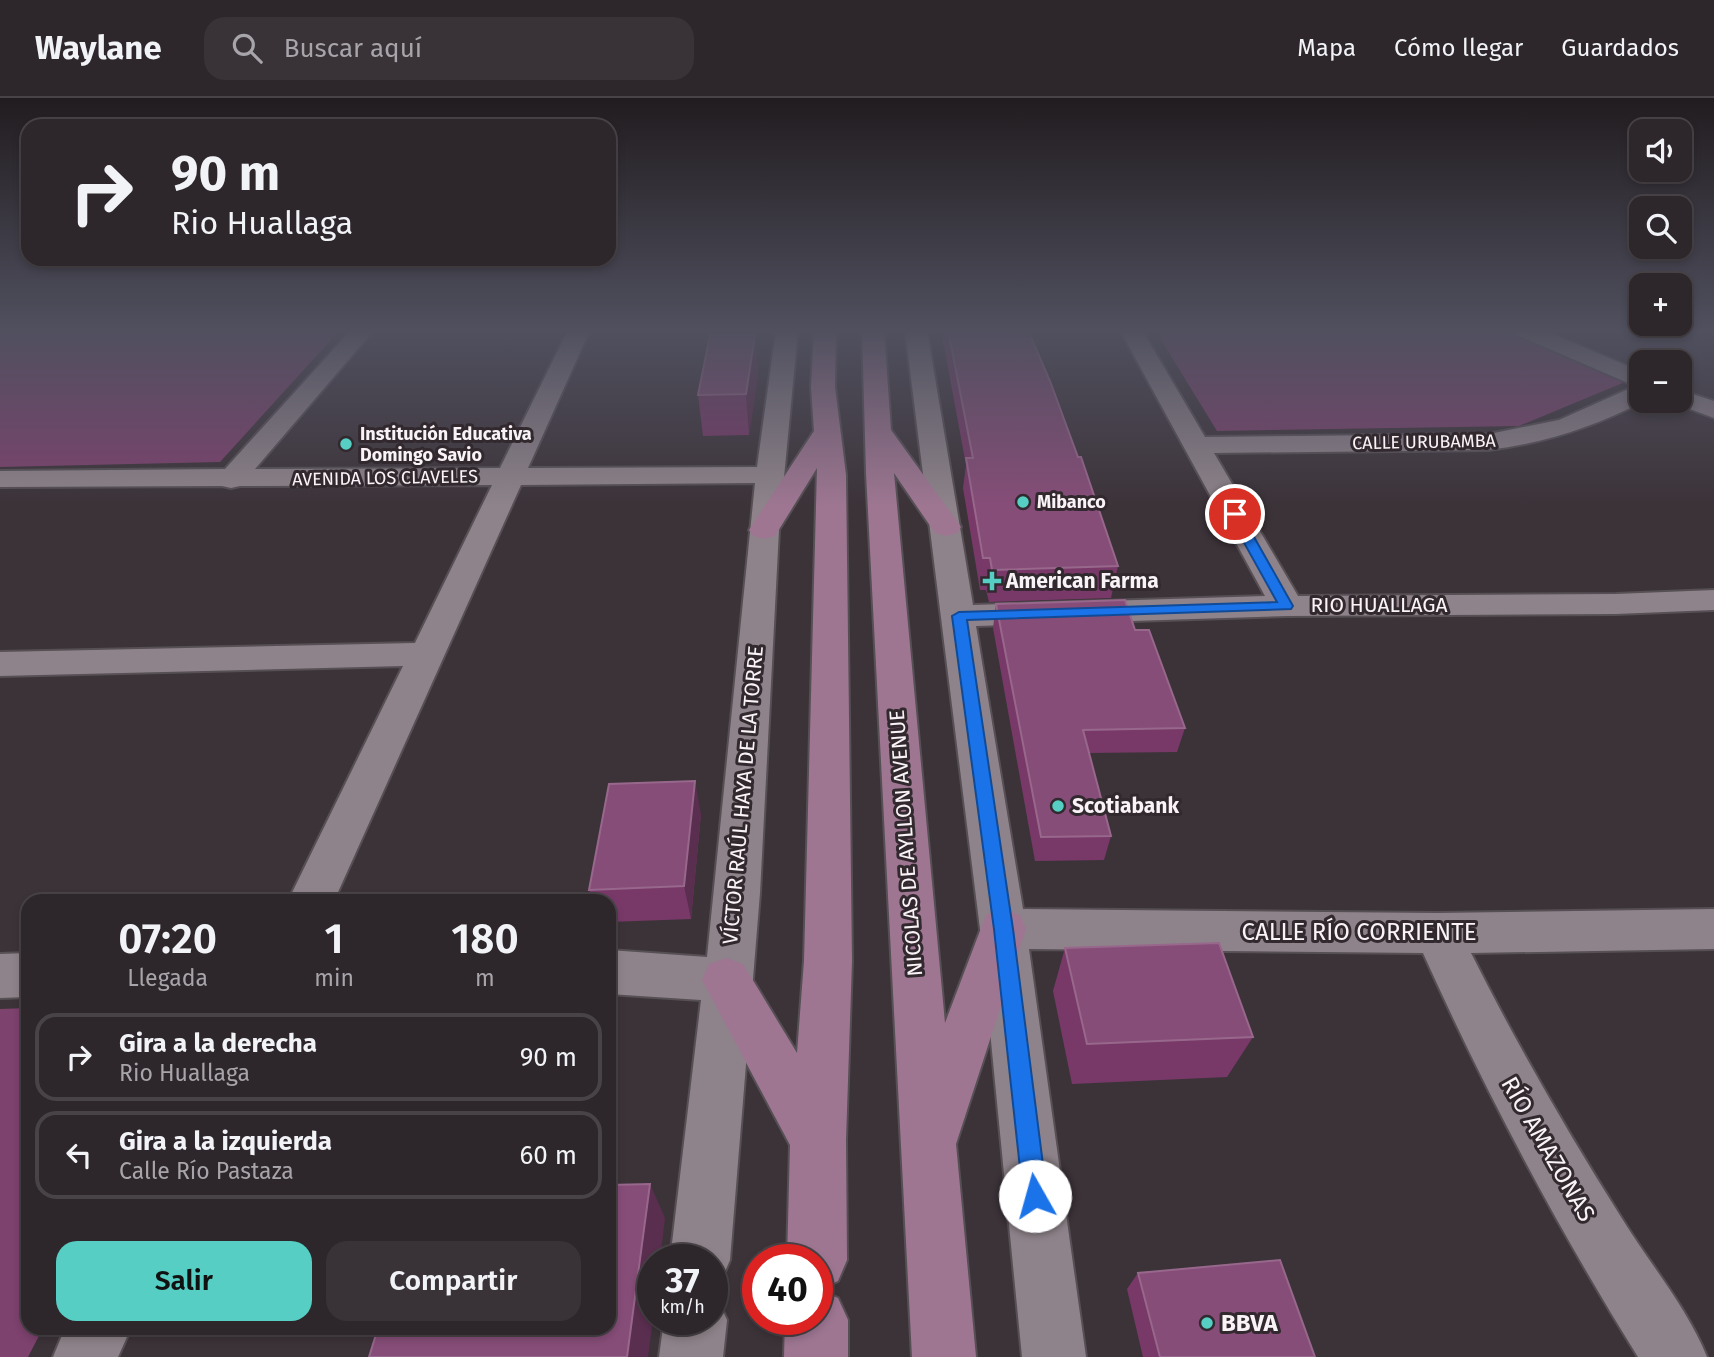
<!DOCTYPE html>
<html lang="es">
<meta charset="utf-8">
<style>
body{margin:0;font-family:"Fira Sans",sans-serif;background:#393237;color:#f1f3f6;height:100vh;display:flex;flex-direction:column;font-size:26px;white-space:nowrap}
*{box-sizing:border-box;margin:0}
p{font-size:23px;color:#a7a5a9}
.icon{flex:none;width:38px;height:38px;fill:none;stroke:currentColor;stroke-width:2;stroke-linecap:round;stroke-linejoin:round}
.map{position:relative;flex:1;overflow:hidden}
.side{position:absolute;left:21px;top:796px;width:595px;height:441px;display:flex;flex-direction:column;background:#2d262b;border-radius:21px;box-shadow:0 4px 10px #0003,0 0 0 2px #484347}
.side>*{flex:none}
.banner{position:absolute;left:21px;top:21px;width:595px;height:147px;border-radius:21px;box-shadow:0 4px 10px #0003,0 0 0 2px #484347;background:#2d262b;color:#f1f3f6;overflow:hidden}
.controls{position:absolute;left:1629px;top:21px;display:grid;gap:14px}
.controls a{display:grid;place-items:center;width:63px;height:63px;border-radius:14px;background:#2d262b;box-shadow:0 4px 10px #0003,0 0 0 2px #484347;font-size:35px}
.speed{position:absolute;left:637px;top:1146px;display:flex;gap:14px;font-size:35px;font-weight:700;text-align:center}
.speed>*{display:grid;place-content:center;width:91px;height:91px;border-radius:50%;background:#2d262b;box-shadow:0 4px 10px #0003,0 0 0 2px #484347;line-height:1}
.speed small{font-size:18px;font-weight:400}
.speed .limit{border:10px solid #d22;background:#fff;color:#111}
.pin{position:absolute;display:grid;place-items:center;width:60px;height:60px;color:#fff;margin:-30px;border:4px solid #fff;border-radius:50%;box-shadow:0 2px 7px #0007}
.me{position:absolute;width:77px;margin:-38px;rotate:353deg;stroke-linejoin:round;filter:drop-shadow(0 0 5px #0008)}
.turn{display:flex;align-items:center;gap:24px;height:147px;padding:0 35px;font-size:32px}
.turn .icon{width:91px;height:91px;stroke-width:2.5}
.turn b{display:block;font-size:49px;line-height:60px}
.eta{display:flex;justify-content:space-evenly;align-items:center;height:119px;text-align:center}
.eta b{font-size:42px;font-weight:600;line-height:49px}
.cta{display:flex;gap:14px;margin-top:auto;padding:14px 35px}
.cta a{flex:1;height:80px;border-radius:21px;background:#56cec3;color:#111;font-size:28px;font-weight:600;line-height:80px;text-align:center}
.cta a+a{background:#393237;color:#f1f3f6}
ul{padding:0;list-style:none}
li{display:flex;align-items:center;gap:21px;height:88px;margin:0 14px 10px;padding:0 21px;border:4px solid #484347;border-radius:21px}
li div{flex:1}
li b{display:block;font-size:26px}
li em{font-style:normal}
header{display:flex;align-items:center;gap:42px;box-sizing:border-box;height:98px;padding:0 35px;background:#2d262b;border-bottom:2px solid #484347}
header strong{font-size:33px}
nav{display:flex;gap:38px;margin-inline-start:auto;font-size:24px}
.search{width:490px;height:63px;background:#393237;display:flex;align-items:center;gap:18px;box-sizing:border-box;padding:0 24px;border-radius:21px;color:#a7a5a9;font-size:26px}
.map>svg:first-child{display:block}
</style>
<header>
<strong>Waylane</strong>
<div class="search"><svg class="icon" aria-label="search" viewBox="0 0 24 24"><circle cx="10" cy="10" r="6"/><path d="M15 15l6 6"/></svg>Buscar aquí</div>
<nav><a>Mapa</a><a>Cómo llegar</a><a>Guardados</a></nav>
</header>
<div class="map">
<svg width="1714" height="1259" viewBox="0 0 1714 1259">
<rect width="100%" height="100%" fill="#3c3339"/>
<g fill="#7d426e">
<polygon points="0,232 340,232 220,364 0,369"/>
<polygon points="1155,232 1507,232 1625,284 1519,328 1217,333"/>
<polygon points="28,910 28,1230 43,1230 28,1259 0,1259 0,911"/>
</g>
<g fill="none" stroke-linecap="round" stroke-linejoin="round">
<defs>
<g id="minor">
<polygon points="351,232 374,232 255,371 500,370 568,232 590,232 528,370 757,369 776,232 798,232 779,432 760,795 730,1162 721,1183 712,1187 712,1162 670,1162 701,902 609,896 609,852 707,859 755,385 521,387 334,803 288,803 403,568 0,578 0,554 415,545 492,387 240,388 231,390 222,388 0,389 0,373 225,371"/>
<path d="M905,232H927L973,507L1265,498L1120,232H1142L1205,339L1489,336L1559,322L1635,288L1517,237L1514,232H1543L1642,274V303H1644C1594,329 1545,345 1489,352L1214,355L1298,498L1616,496L1714,492V512L1616,516L1287,518L976,528L1023,811L1437,815L1714,811V851L1471,855C1516,945 1567,1033 1621,1119C1649,1165 1687,1209 1707,1259H1638C1557,1129 1486,995 1423,855L1029,851L1086,1259H1022L980,831Z"/>
<polygon points="1680,292 1714,303 1714,320 1671,304 1680,303"/>
<polygon points="28,855 28,899 0,900 0,856"/>
<polygon points="712,1198 717,1200 727,1222 723,1259 659,1259 664,1222 712,1222"/>
<polygon points="65,1230 131,1230 118,1259 53,1259"/>
</g>
<g id="major">
<polygon points="814,232 836,232 835,289 846,377 852,863 846,1042 847,1162 838,1183 819,1192 838,1200 848,1222 848,1259 784,1259 785,1222 817,1222 817,1162 787,1162 790,1047 702,882 709,866 726,860 743,866 797,955 804,863 817,370 775,438 764,441 753,438 749,432 814,333 811,289"/>
<polygon points="862,232 884,232 891,332 961,429 957,435 946,438 935,435 894,375 945,925 986,817 1003,811 1020,817 1026,831 956,1046 976,1259 912,1259 866,375"/>
</g>
</defs>
<use href="#minor" stroke="#564f54" stroke-width="4"/>
<use href="#major" stroke="#564f54" stroke-width="4"/>
<use href="#minor" fill="#8e838a" fill-rule="evenodd"/>
<use href="#major" fill="#9e7692" fill-rule="evenodd"/>
</g>
<g fill="#783969">
<polygon points="941,232 1031,232 1031,238 1118,468 1111,500 989,504 986,492 980,492 963,390 966,367"/>
<polygon points="755,237 758,276 749,337 703,338 698,297"/>
<polygon points="996,506 1135,532 1185,630 1177,654 1089,655 1111,738 1104,762 1035,763 993,530"/>
<polygon points="701,716 691,821 609,824 609,803 593,803 589,792"/>
<polygon points="1065,850 1253,939 1227,979 1072,986 1053,893"/>
<polygon points="1138,1175 1315,1259 1143,1259 1127,1191"/>
</g>
<g fill="#5a2e4f">
<polygon points="755,237 758,276 749,337 746,296"/>
<polygon points="695,683 701,716 691,821 684,788"/>
<polygon points="650,1086 665,1120 660,1162 653,1162 653,1220 648,1259 627,1259"/>
</g>
<g fill="#864d78" stroke="#98678c" stroke-width="2">
<polygon points="948,232 1028,232 1050,283 1078,359 1081,359 1118,468 992,472 990,460 983,460 966,360 973,360"/>
<polygon points="710,237 755,237 746,296 698,297"/>
<polygon points="1125,502 1135,532 1149,532 1185,630 1083,632 1111,738 1041,739 996,506"/>
<polygon points="695,683 684,788 589,792 609,686"/>
<polygon points="1219,845 1253,939 1087,946 1065,850"/>
<polygon points="650,1086 627,1259 369,1259 378,1230 609,1230 609,1087"/>
<polygon points="1280,1162 1315,1259 1160,1259 1138,1175"/>
</g>
<linearGradient id="sky" x2="0" y2="1"><stop stop-color="#211c1f"/><stop offset="0.57" stop-color="#50505f"/><stop offset="1" stop-color="#50505f" stop-opacity="0"/></linearGradient>
<rect width="1714" height="408" fill="url(#sky)"/>
<polygon fill="#1a73e8" stroke="#114b97" stroke-width="2" points="1235,412 1241,416 1293,508 1291,511 967,522 1013,831 1047,1098 1044,1107 1035,1110 1027,1107 1023,1098 994,831 952,518 959,514 1277,504 1228,416"/>
<g fill="#56cec3" stroke="#32292f" stroke-width="2.5">
<circle cx="346" cy="346" r="7"/>
<circle cx="1023" cy="404" r="7"/>
<path d="M988.5 472.5h7v7h7v7h-7v7h-7v-7h-7v-7h7z"/>
<circle cx="1058" cy="708" r="7"/>
<circle cx="1207" cy="1225" r="7"/>
</g>
<g text-anchor="middle" stroke-width="6" stroke-linejoin="round" paint-order="stroke">
<g font-size="18" font-weight="bold" fill="#f9f3f7" stroke="#32292f" text-anchor="start">
<text x="360" y="342">Institución Educativa<tspan x="360" dy="21">Domingo Savio</tspan></text>
<text x="1037" y="410">Mibanco</text>
</g>
<g font-size="18" fill="#f9f3f7" stroke="#32292f">
<text transform="translate(1424 344) rotate(-1)" y="6">CALLE URUBAMBA</text>
<text transform="translate(385 380) rotate(-1)" y="6">AVENIDA LOS CLAVELES</text>
</g>
<g font-size="21" font-weight="bold" fill="#f9f3f7" stroke="#32292f" text-anchor="start">
<text x="1006" y="490">American Farma</text>
<text x="1072" y="715">Scotiabank</text>
</g>
<g font-size="21" fill="#f9f3f7" stroke="#32292f">
<text x="1379" y="514">RIO HUALLAGA</text>
<text transform="translate(743 697) rotate(-85)" y="7">VÍCTOR RAÚL HAYA DE LA TORRE</text>
<text transform="translate(906 745) rotate(-94)" y="7">NICOLAS DE AYLLON AVENUE</text>
</g>
<g font-size="24" fill="#f9f3f7" stroke="#32292f">
<text x="1359" y="842">CALLE RÍO CORRIENTE</text>
<text transform="translate(1548 1051) rotate(60)" y="8">RÍO AMAZONAS</text>
</g>
<g font-size="24" font-weight="bold" fill="#f9f3f7" stroke="#32292f" text-anchor="start">
<text x="1221" y="1233">BBVA</text>
</g>
</g>
</svg>
<div class="controls">
<a><svg class="icon" aria-label="sound" viewBox="0 0 24 24"><path d="M4 9h4l5-4v14l-5-4H4zM17 9q2 3 0 6"/></svg></a>
<a><svg class="icon" aria-label="search" viewBox="0 0 24 24"><circle cx="10" cy="10" r="6"/><path d="M15 15l6 6"/></svg></a>
<a>+</a>
<a>−</a>
</div>
<div class="speed"><div>37<small>km/h</small></div><div class="limit">40</div></div>
<div class="pin" style="left:1235px;top:416px;background:#d93025"><svg class="icon" aria-label="arrive" viewBox="0 0 24 24"><path d="M6 21V4h12l-3 4 3 4H6"/></svg></div>
<svg class="me" style="left:1035px;top:1098px" viewBox="-20 -20 40 40"><circle r="19" fill="#fff"/><path d="M0-13L10 11 0 6-10 11z" fill="#1a73e8"/></svg>
<div class="banner">
<div class="turn"><svg class="icon" aria-label="right" viewBox="0 0 24 24"><path d="M7 20v-9h11M14 6l5 5-5 5"/></svg><div><b>90 m</b>Rio Huallaga</div></div>
</div>
<section class="side">
<div class="eta">
<div><b>07:20</b><p>Llegada</p></div>
<div><b>1</b><p>min</p></div>
<div><b>180</b><p>m</p></div>
</div>
<ul>
<li><svg class="icon" aria-label="right" viewBox="0 0 24 24"><path d="M7 20v-9h11M14 6l5 5-5 5"/></svg><div><b>Gira a la derecha</b><p>Rio Huallaga</p></div><em>90 m</em></li>
<li><svg class="icon" aria-label="left" viewBox="0 0 24 24"><path d="M17 20v-9H6M10 6l-5 5 5 5"/></svg><div><b>Gira a la izquierda</b><p>Calle Río Pastaza</p></div><em>60 m</em></li>
</ul>
<div class="cta"><a>Salir</a><a>Compartir</a></div>
</section>
</div>
